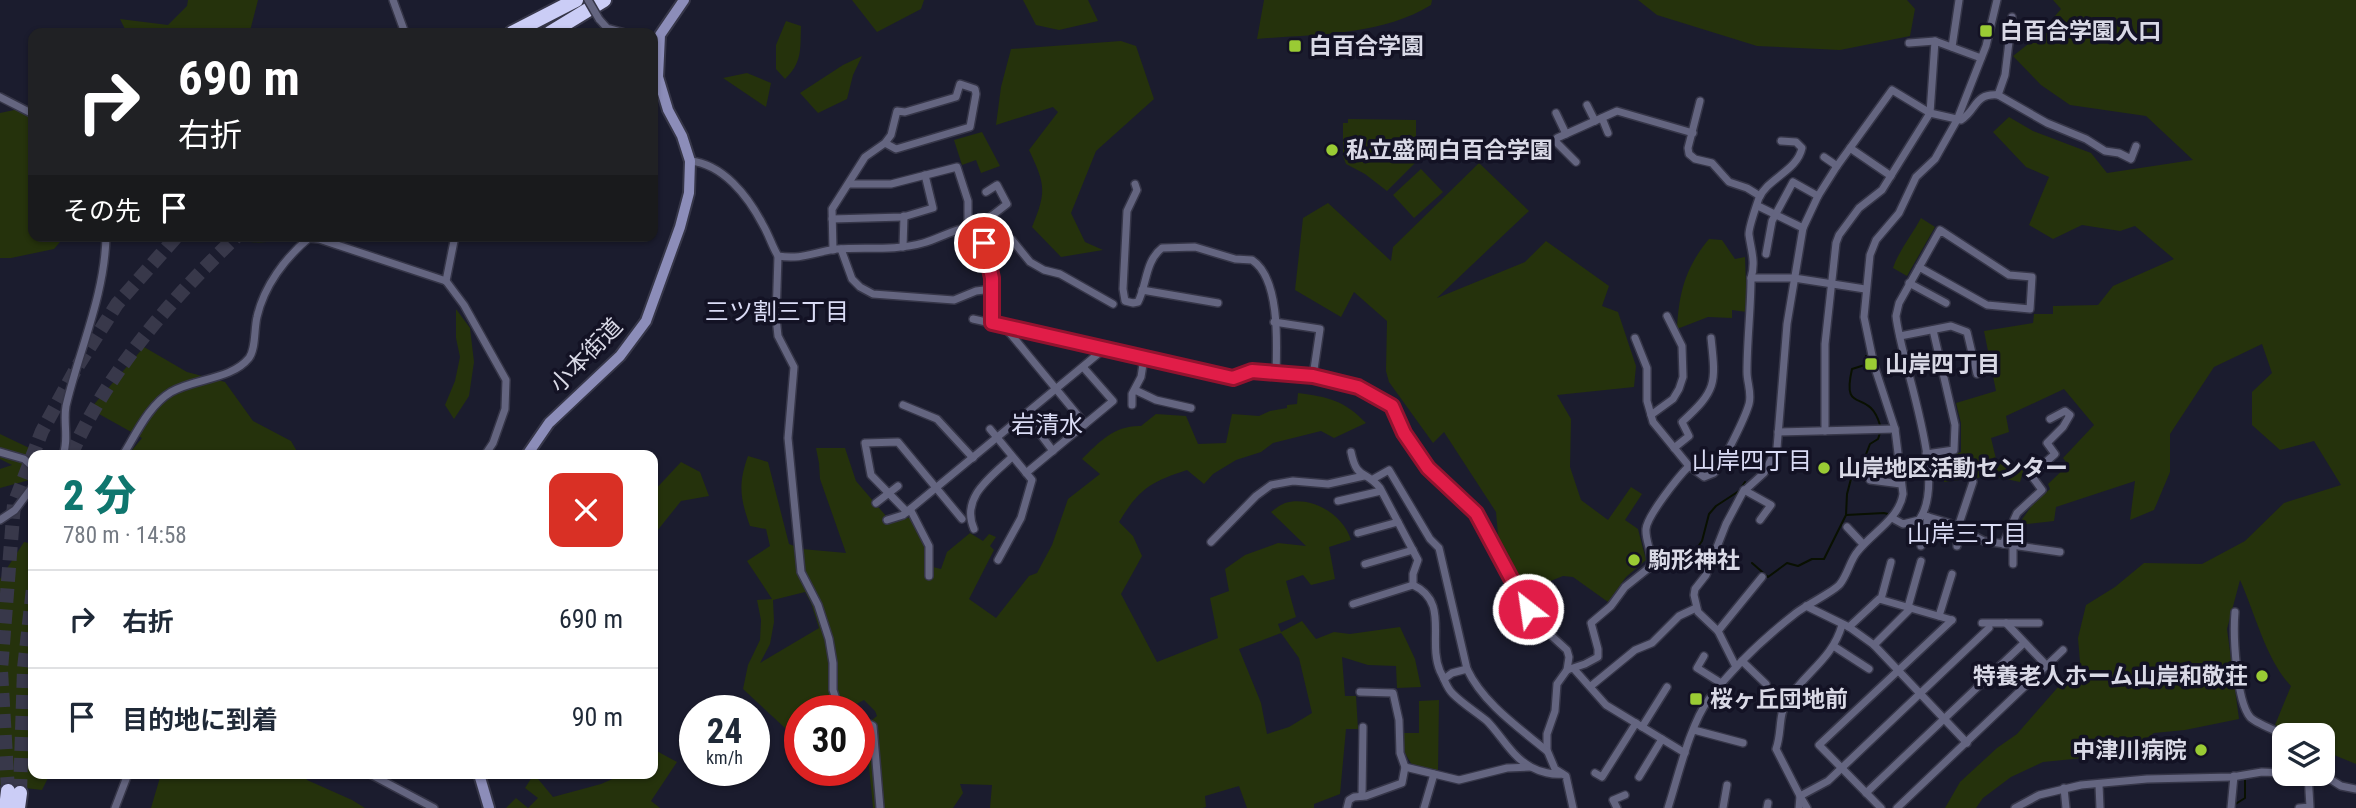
<!DOCTYPE html>
<html lang="ja">
<meta charset="utf-8">
<style>
body{margin:0;font-family:"Roboto Condensed","Noto Sans JP",sans-serif;background:#f2f2f3;color:#1f2937;height:100vh;display:flex;flex-direction:column;font-size:26px;white-space:nowrap}
*{box-sizing:border-box;margin:0}
p{font-size:23px;color:#747a83}
.icon{flex:none;width:38px;height:38px;fill:none;stroke:currentColor;stroke-width:2;stroke-linecap:round;stroke-linejoin:round}
.map{position:relative;flex:1;overflow:hidden}
.drawer{position:absolute;left:28px;top:450px;width:630px;height:329px;display:flex;flex-direction:column;background:#fff;border-radius:14px;box-shadow:0 2px 5px #0004}
.drawer>*{flex:none}
.top-card{position:absolute;left:28px;top:28px;width:630px;height:214px;border-radius:14px;box-shadow:0 2px 5px #0004;background:#202124;color:#fff;overflow:hidden}
.controls{position:absolute;left:2272px;top:723px;display:grid;gap:14px}
.controls a{display:grid;place-items:center;width:63px;height:63px;border-radius:14px;background:#fff;box-shadow:0 2px 5px #0004;font-size:35px}
.speed{position:absolute;left:679px;top:695px;display:flex;gap:14px;font-size:35px;font-weight:700;text-align:center}
.speed>*{display:grid;place-content:center;width:91px;height:91px;border-radius:50%;background:#fff;box-shadow:0 2px 5px #0004;line-height:1}
.speed small{font-size:18px;font-weight:400}
.speed .limit{border:10px solid #d22;background:#fff;color:#111}
.pin{position:absolute;display:grid;place-items:center;width:60px;height:60px;color:#fff;margin:-30px;border:4px solid #fff;border-radius:50%;box-shadow:0 2px 7px #0007}
.me{position:absolute;width:77px;margin:-38px;rotate:330deg;stroke-linejoin:round;filter:drop-shadow(0 0 5px #0008)}
.turn{display:flex;align-items:center;gap:24px;height:147px;padding:0 35px;font-size:32px}
.turn .icon{width:91px;height:91px;stroke-width:2.5}
.turn b{display:block;font-size:49px;line-height:60px}
.then{display:flex;align-items:center;height:66px;padding:0 35px;background:#0003;gap:14px;font-size:26px}
.round{display:grid;place-items:center;flex:none;width:74px;height:74px;border-radius:14px;background:#f2f2f3}
.overview{display:flex;align-items:center;justify-content:space-between;height:119px;padding:0 35px}
h1{font-size:42px;font-weight:800;line-height:52px;color:#0f766e}
ul{padding:0;list-style:none}
li{display:flex;align-items:center;gap:21px;height:98px;padding:0 35px;border-top:2px solid #e0e1e3}
li div{flex:1}
li b{display:block;font-size:26px}
li em{font-style:normal}
.map>svg:first-child{display:block}
</style>
<div class="map">
<svg width="2356" height="808" viewBox="0 0 2356 808">
<rect width="100%" height="100%" fill="#1b1c2e"/>
<g fill="#25320c" fill-rule="evenodd">
<polygon points="188,0 258,0 250,31 300,33 127,33 120,19 168,25 187,6"/>
<polygon points="852,0 924,0 921,9 877,32"/>
<polygon points="1023,0 1088,0 1098,21 1059,30 1036,25"/>
<path d="M1264,0H1432L1431,5C1381,36 1314,34 1257,39Z"/>
<polygon points="1638,0 1907,0 1915,9 1910,36 1840,50 1757,46 1657,15"/>
<path d="M2053,0H2356V764L2322,750V735H2293L2275,725L2291,686C2266,660 2255,613 2240,580L2227,629L2239,719L2185,730L2154,733L2124,754L2043,762L2011,777L1983,798L1976,808H1945L1960,782L1997,748L2017,734L2080,662L2078,638L2086,605L2115,587L2144,563L2202,564L2245,541L2284,503L2341,485L2314,441L2280,450L2252,425V392L2272,373L2262,344L2214,367L2170,434V472L2154,510L2130,520L2135,481L2056,507L2054,521L2018,525L2033,504L2050,489L2048,484L2068,465L2063,458L2094,425L2064,389L2006,416L2009,432L1991,438L1996,459L2024,468L2020,482L1992,476L1944,482L1942,459L1961,452V423L1956,403L1996,391L1984,331L2033,323L2034,314H2053V306L2098,305L2113,286L2174,259L2135,226L2120,231L2082,225L2053,239L2029,225L2049,177L2026,167L1993,132L2009,117L2033,131L2091,153L2107,173L2193,160L2146,116L2070,105L2041,85L2013,56L2037,37L2061,9Z"/>
<path d="M786,21L801,26C800,48 803,62 785,79L776,69V45Z"/>
<path d="M1121,41L1136,46L1154,99L1096,151L1071,213L1085,242L1103,250L1061,257L1032,227C1047,191 1045,184 1029,150L1058,112L1053,107L996,125L1001,87L1011,49Z"/>
<polygon points="862,56 853,75 847,99 818,113 800,93 843,65"/>
<polygon points="747,73 771,83 766,107 723,78"/>
<polygon points="33,106 33,236 65,236 54,249 11,258 0,258 0,113"/>
<polygon points="1348,119 1416,120 1416,162 1387,191 1365,174 1346,164 1343,156 1343,123 1348,123"/>
<polygon points="982,132 1000,166 981,173 976,160 962,165 954,140"/>
<polygon points="1479,163 1529,211 1437,298 1525,262 1546,241 1609,286 1602,306 1618,312 1636,366 1634,387 1557,395 1571,419 1570,467 1581,500 1608,520 1631,487 1642,494 1625,520 1638,529 1646,560 1626,577 1608,602 1573,577 1563,576 1543,584 1524,585 1505,554 1498,535 1496,512 1444,432 1433,443 1389,382 1386,371 1387,321 1354,292 1341,317 1295,290 1303,218 1328,203 1391,261 1393,247"/>
<polygon points="1421,169 1443,192 1414,218 1393,195"/>
<path d="M1921,218L1935,227L1907,276L1893,268C1899,250 1912,235 1921,218Z"/>
<path d="M158,236H296C259,248 241,240 205,237C187,236 168,240 150,241Z"/>
<path d="M1709,239L1722,240L1735,259L1745,257L1747,312L1732,310V318L1708,317L1677,329C1679,293 1685,268 1709,239Z"/>
<polygon points="456,309 470,328 474,362 469,396 454,419 445,405 455,381 460,357 456,338"/>
<polygon points="144,347 187,372 225,382 253,421 291,441 299,455 128,455 142,438 90,409"/>
<path d="M1298,393C1328,397 1344,400 1366,423L1334,438L1321,431L1273,443L1261,452L1236,460L1213,474L1204,484L1187,470C1150,482 1139,489 1119,522L1133,536L1142,556L1121,594L1157,662L1218,638L1210,598L1229,591L1225,569L1245,555L1278,543L1306,546L1271,512C1275,509 1280,505 1285,503C1311,495 1344,515 1351,540L1329,547L1335,579L1311,585L1303,575L1286,581L1296,617L1278,624L1281,632L1302,621L1316,639L1334,632L1350,634L1400,627L1415,659L1421,687L1397,688L1396,666L1368,665L1342,657L1345,696H1356L1358,729H1346L1340,794L1314,804V808H1247L1239,786L1205,796L1206,807L1203,808H990L992,785L960,784L963,793L953,808H873C871,780 866,753 867,724L877,716L875,711L864,700L845,710H800V731L785,728L743,689L748,665L760,640L761,620L757,600L772,599L747,561L770,546L766,529L750,526C740,498 738,484 748,456L768,462L789,544L802,549L846,553L820,479L819,463L816,448H845L856,481L886,516V522L912,517L926,548V577L933,576V567L941,569L947,552L970,533L983,541L989,534L996,537L990,546L994,550L969,599L996,618L1029,576L1037,573L1052,545L1068,499L1100,474L1082,459C1099,442 1115,425 1141,426L1156,414L1186,416L1198,444L1226,443L1232,414L1259,416L1270,411L1287,408V405L1297,404ZM805,592L811,603L819,628L760,663L770,644L774,622L773,600ZM1281,633L1299,658L1312,713L1289,727L1267,734L1261,703L1239,649Z"/>
<polygon points="0,434 44,455 33,455 33,479 0,488 0,469 12,465 0,459"/>
<polygon points="681,462 700,472 709,496 681,501 653,536 653,492"/>
<polygon points="24,542 33,544 33,774 50,774 42,790 0,785 0,579"/>
<polygon points="1439,700 1438,771 1412,765 1402,748 1403,733 1419,733 1419,701"/>
<polygon points="653,749 677,762 651,801 660,808 506,808 516,798 528,808 538,798 525,788 534,774 553,797 601,784 624,774 653,774"/>
<polygon points="161,774 304,774 307,780 352,800 365,808 151,808"/>
</g>
<g fill="none" stroke-linecap="round" stroke-linejoin="round">
<g stroke="#091001" stroke-width="2">
<path d="M1866,356L1868,364L1852,369C1841,417 1869,386 1880,425"/>
<polyline points="1846,515 1884,513 1888,514"/>
<polyline points="1752,563 1768,577 1787,563 1798,566 1812,559 1824,559 1846,515 1847,494 1852,475 1863,462 1870,444 1878,439 1880,433"/>
<polyline points="1703,575 1693,560 1692,555 1702,541 1709,514 1716,506 1739,491 1745,482"/>
<polyline points="2234,805 2245,798 2245,779"/>
</g>
<g stroke="#38384a" stroke-width="14" stroke-dasharray="14 7" stroke-linecap="butt">
<path d="M71,455C108,371 171,299 237,236"/>
<polyline points="8,791 1,670 14,504 42,431 77,367 117,304 177,236"/>
<polyline points="20,793 24,668 33,588"/>
</g>
<defs>
<g id="street">
<polyline points="393,0 405,33"/>
<polyline points="599,19 607,28 625,33"/>
<polyline points="1909,43 1935,41 1981,58"/>
<polyline points="1952,47 1959,0"/>
<polyline points="1998,95 2047,123 2086,139 2105,151 2119,153 2131,159 2136,146"/>
<polyline points="0,97 33,114"/>
<polyline points="1700,101 1688,148 1689,154 1695,159 1712,163 1729,182 1747,188 1760,196"/>
<polyline points="1587,105 1595,121"/>
<polyline points="1556,113 1566,134"/>
<polyline points="1602,118 1608,133"/>
<polyline points="1850,148 1891,176"/>
<polyline points="1824,157 1837,166"/>
<path d="M690,161C723,164 748,196 763,225C769,235 772,246 778,256C802,260 814,252 837,249C865,247 895,251 923,243C942,238 959,225 979,228C990,262 992,287 992,323"/>
<polyline points="1576,162 1556,142 1557,138 1617,111 1693,133"/>
<polyline points="849,184 891,184 957,167 968,201 968,226"/>
<path d="M1135,184L1137,190L1127,211L1123,289L1125,301L1133,303L1138,302C1147,285 1145,261 1162,248L1195,247L1235,259L1252,260C1280,278 1277,343 1276,373"/>
<polyline points="1758,206 1803,228"/>
<polyline points="832,219 903,217 933,208 925,175"/>
<polyline points="976,228 1007,204 997,185 986,192"/>
<polyline points="903,247 904,216"/>
<polyline points="841,249 852,279 860,287 873,294 954,300 976,291 992,289"/>
<polyline points="833,250 832,209 865,157 885,143 891,135 897,111 905,112 956,97 960,84 975,89 976,94 970,127 896,149 885,143"/>
<polyline points="1766,254 1772,221 1793,182 1818,196"/>
<polyline points="778,256 776,318 778,336 794,367 788,438 801,572 818,605 829,639 833,663 833,690 837,702 843,710"/>
<polyline points="989,257 1012,240 1030,262 1044,270 1060,274 1113,304"/>
<path d="M1751,278C1756,262 1751,250 1749,235C1748,229 1757,204 1759,198C1768,178 1797,171 1802,148L1796,142L1781,141"/>
<polyline points="446,281 455,236"/>
<polyline points="1909,283 1946,303"/>
<polyline points="1142,290 1218,303"/>
<polyline points="973,319 1233,378 1252,371 1313,376 1358,387 1392,406 1404,433 1428,468 1476,512 1513,582 1525,598 1528,609 1545,630 1567,650 1569,657 1567,670 1557,684 1555,711 1547,734 1547,750 1555,769 1566,776 1573,808"/>
<polyline points="1274,322 1320,329 1313,376"/>
<polyline points="1004,326 1085,424"/>
<polyline points="1900,336 1951,326 1967,332 1977,374"/>
<polyline points="1635,338 1647,368 1647,401 1653,422 1689,466"/>
<polyline points="1135,390 1156,400 1191,408"/>
<polyline points="903,405 937,419 973,458"/>
<polyline points="1132,405 1132,394 1141,377 1144,358"/>
<polyline points="1026,415 1053,451"/>
<polyline points="1651,415 1673,399 1679,389 1683,377 1682,346 1667,316"/>
<polyline points="990,429 1032,480 1021,518 998,560"/>
<polyline points="1825,431 1825,344 1836,243 1839,235 1859,208 1882,190 1930,113 1935,41"/>
<polyline points="1778,432 1895,429"/>
<path d="M1674,448L1689,436L1682,422C1717,390 1716,384 1711,338"/>
<polyline points="0,452 24,459 33,467"/>
<path d="M1351,452C1357,481 1365,469 1380,488L1418,560L1413,574V585C1450,602 1427,640 1440,671C1444,678 1447,689 1453,694C1463,704 1476,712 1487,721C1501,735 1512,757 1531,767C1540,772 1553,775 1562,774"/>
<polyline points="1926,454 1954,450 1955,425 1933,330"/>
<path d="M63,455C69,440 63,422 66,406C79,350 105,295 106,236"/>
<path d="M123,455C136,434 149,405 171,392C195,378 231,380 249,358C256,349 254,329 257,317C264,286 285,258 309,238L319,239L446,281L464,305L506,380L505,409L493,443L485,455"/>
<polyline points="1026,473 1113,401 1083,367"/>
<path d="M1373,479L1389,470L1430,539L1439,548L1467,669C1483,703 1518,727 1547,751"/>
<polyline points="1870,480 1901,484"/>
<polyline points="1744,490 1771,505 1760,520"/>
<polyline points="1338,501 1381,491"/>
<polyline points="876,503 898,486"/>
<polyline points="910,509 929,546 929,576"/>
<polyline points="907,512 871,475 865,443 898,442 962,519"/>
<polyline points="1922,515 1949,523 1984,541 2060,552"/>
<path d="M1892,518L1903,524L1919,520C1949,479 1901,365 1896,316L1899,303L1940,230L2009,275L2032,277L2030,309L1987,305L1919,267"/>
<polyline points="0,520 15,510 33,486"/>
<polyline points="887,520 903,515 1104,349"/>
<polyline points="1847,527 1863,544"/>
<polyline points="1958,527 1973,482"/>
<path d="M974,529C960,497 992,476 1012,457"/>
<polyline points="1358,533 1398,522"/>
<polyline points="1211,542 1256,496 1271,485 1293,481 1328,484 1364,476"/>
<polyline points="2003,544 2017,513 2042,490 2031,475 2055,454 2047,443 2063,427 2070,415 2065,411 2050,419"/>
<polyline points="1921,546 1928,517"/>
<polyline points="1957,546 1961,529"/>
<polyline points="1365,564 1413,550"/>
<polyline points="2013,564 2013,545"/>
<polyline points="1881,599 1891,562"/>
<polyline points="1353,604 1413,585"/>
<polyline points="1806,606 1849,627 1874,645 1967,743"/>
<polyline points="1908,607 1921,561"/>
<path d="M2235,612C2233,634 2236,700 2250,717C2255,723 2275,730 2284,735"/>
<polyline points="1939,616 1952,574"/>
<polyline points="1982,623 2039,623"/>
<polyline points="2006,623 2047,666"/>
<polyline points="1849,627 1879,599 1952,620"/>
<polyline points="1718,631 1762,577"/>
<polyline points="1874,645 1911,608"/>
<polyline points="1835,647 1869,669"/>
<polyline points="1704,656 1697,668 1721,683"/>
<polyline points="1742,661 1766,684"/>
<path d="M1736,667L1718,631L1698,612L1694,595L1695,589L1706,575L1726,524L1743,492L1764,473L1777,448L1787,324L1803,228L1818,196L1837,166L1892,90L1930,113L1961,120C1977,110 1974,93 1998,95L2005,75L2012,17"/>
<polyline points="1574,669 1606,705 1685,753"/>
<path d="M1567,670L1585,664L1598,657V649L1591,623L1611,606L1625,587L1650,567C1654,554 1645,542 1646,529C1647,516 1678,477 1689,466L1704,477L1714,473C1723,463 1745,418 1749,404C1752,393 1747,383 1747,372C1747,340 1751,309 1751,278H1794L1865,289"/>
<polyline points="1444,679 1452,673 1467,669"/>
<polyline points="1591,686 1635,650 1652,643 1679,616 1696,608"/>
<polyline points="1360,692 1393,693 1399,720 1400,753 1405,767"/>
<polyline points="859,719 873,726 880,808"/>
<polyline points="1642,727 1667,687"/>
<polyline points="1694,730 1743,743"/>
<polyline points="1595,773 1602,777 1636,723"/>
<polyline points="370,774 434,808"/>
<polyline points="2322,774 2341,786 2356,789"/>
<polyline points="1639,777 1662,739"/>
<polyline points="2099,785 2100,808"/>
<polyline points="2064,788 2066,808"/>
<polyline points="1866,793 2024,643"/>
<polyline points="1362,796 1363,727"/>
<polyline points="115,808 128,774"/>
<polyline points="1347,808 1349,800 1354,797 1366,796 1402,783 1405,767 1459,780 1507,768 1530,767"/>
<polyline points="1424,808 1434,774"/>
<polyline points="1617,808 1613,800 1625,795"/>
<path d="M1668,808C1678,777 1690,724 1709,699C1734,666 1764,638 1796,613C1806,605 1835,591 1840,584C1848,574 1850,560 1858,551C1873,532 1899,519 1903,494L1895,429L1874,365L1864,317L1870,255L1876,240L1899,213L1916,177L1935,159L1957,120L1986,46L1997,0"/>
<polyline points="1723,808 1727,785"/>
<polyline points="1767,808 1768,803"/>
<path d="M1799,808L1800,796L1776,749C1782,733 1778,715 1787,701C1805,672 1832,660 1842,625"/>
<polyline points="1807,808 1800,796 1828,781 1989,628"/>
<polyline points="1881,808 1819,745 1952,620"/>
<polyline points="1897,808 2063,650"/>
<polyline points="2015,808 2039,795 2081,785 2147,779 2232,777 2262,772 2284,773"/>
<polyline points="2231,808 2234,776"/>
<polyline points="2299,808 2310,807 2308,774"/>
</g>
<g id="secondary">
<polyline points="527,455 549,423 620,356 646,321 680,227 689,193 690,161 682,136 668,110 658,77 660,35 684,0"/>
<polyline points="479,774 489,808"/>
</g>
<g id="highway">
<polyline points="512,33 576,0"/>
<polyline points="550,33 604,0"/>
<polyline points="6,808 8,791"/>
<polyline points="18,808 20,793"/>
</g>
</defs>
<use href="#street" stroke="#363648" stroke-width="10"/>
<use href="#secondary" stroke="#363648" stroke-width="14"/>
<use href="#highway" stroke="#363648" stroke-width="18"/>
<use href="#street" stroke="#646580" stroke-width="7"/>
<use href="#secondary" stroke="#8c8db9" stroke-width="10"/>
<use href="#highway" stroke="#cbcdf6" stroke-width="14"/>
<defs>
<polyline id="street-bridge" points="588,0 599,19"/>
</defs>
<use href="#street-bridge" stroke="#363648" stroke-width="10" stroke-linecap="butt"/>
<use href="#street-bridge" stroke="#646580" stroke-width="7"/>
</g>
<g fill="none" stroke-linecap="round" stroke-linejoin="round">
<defs>
<polyline id="route" points="984,243 992,278 992,323 1233,378 1252,371 1313,376 1358,387 1392,406 1404,433 1428,468 1476,513 1513,582 1525,598 1528,609"/>
</defs>
<use href="#route" stroke="#92132f" stroke-width="18"/>
<use href="#route" stroke="#e11d48" stroke-width="12"/>
</g>
<g fill="#9acb34" stroke="#131224" stroke-width="2.5">
<rect x="1979" y="24" width="14" height="14" rx="3.5"/>
<rect x="1288" y="39" width="14" height="14" rx="3.5"/>
<circle cx="1332" cy="150" r="7"/>
<rect x="1864" y="357" width="14" height="14" rx="3.5"/>
<circle cx="1824" cy="468" r="7"/>
<circle cx="1634" cy="560" r="7"/>
<circle cx="2262" cy="676" r="7"/>
<rect x="1689" y="692" width="14" height="14" rx="3.5"/>
<circle cx="2201" cy="750" r="7"/>
</g>
<g text-anchor="middle" stroke-width="7" stroke-linejoin="round" paint-order="stroke">
<g font-size="23" font-weight="bold" fill="#d9d9e6" stroke="#131224" text-anchor="start">
<text x="2000" y="39">白百合学園入口</text>
<text x="1309" y="54">白百合学園</text>
<text x="1346" y="158">私立盛岡白百合学園</text>
<text x="1885" y="372">山岸四丁目</text>
<text x="1838" y="476">山岸地区活動センター</text>
<text x="1648" y="568">駒形神社</text>
<text x="2248" y="684" text-anchor="end">特養老人ホーム山岸和敬荘</text>
<text x="1710" y="707">桜ヶ丘団地前</text>
<text x="2187" y="758" text-anchor="end">中津川病院</text>
</g>
<g font-size="23" fill="#d9d9e6" stroke="#131224">
<text transform="translate(586 355) rotate(-46)" y="8">小本街道</text>
</g>
<g font-size="24" fill="#dadcf5" stroke="#131224">
<text x="777" y="320">三ツ割三丁目</text>
<text x="1047" y="433">岩清水</text>
<text x="1752" y="469">山岸四丁目</text>
<text x="1967" y="542">山岸三丁目</text>
</g>
</g>
</svg>
<div class="controls">
<a><svg class="icon" aria-label="layers" viewBox="0 0 24 24"><path d="M12 4l9 5-9 5-9-5zM3 14l9 5 9-5"/></svg></a>
</div>
<div class="speed"><div>24<small>km/h</small></div><div class="limit">30</div></div>
<div class="pin" style="left:984px;top:243px;background:#d93025"><svg class="icon" aria-label="arrive" viewBox="0 0 24 24"><path d="M6 21V4h12l-3 4 3 4H6"/></svg></div>
<svg class="me" style="left:1528px;top:609px" viewBox="-20 -20 40 40"><circle r="17" fill="#e11d48" stroke="#fff" stroke-width="3"/><path d="M0-11L8 9 0 5-8 9z" fill="#fff"/></svg>
<div class="top-card">
<div class="turn"><svg class="icon" aria-label="right" viewBox="0 0 24 24"><path d="M7 20v-9h11M14 6l5 5-5 5"/></svg><div><b>690 m</b>右折</div></div>
<div class="then">その先<svg class="icon" aria-label="arrive" viewBox="0 0 24 24"><path d="M6 21V4h12l-3 4 3 4H6"/></svg></div>
</div>
<section class="drawer">
<div class="overview"><div><h1>2 分</h1><p>780 m · 14:58</p></div><a class="round" style="background:#d93025;color:#fff"><svg class="icon" aria-label="close" viewBox="0 0 24 24"><path d="M6 6l12 12M18 6L6 18"/></svg></a></div>
<ul>
<li><svg class="icon" aria-label="right" viewBox="0 0 24 24"><path d="M7 20v-9h11M14 6l5 5-5 5"/></svg><div><b>右折</b></div><em>690 m</em></li>
<li><svg class="icon" aria-label="arrive" viewBox="0 0 24 24"><path d="M6 21V4h12l-3 4 3 4H6"/></svg><div><b>目的地に到着</b></div><em>90 m</em></li>
</ul>
</section>
</div>
